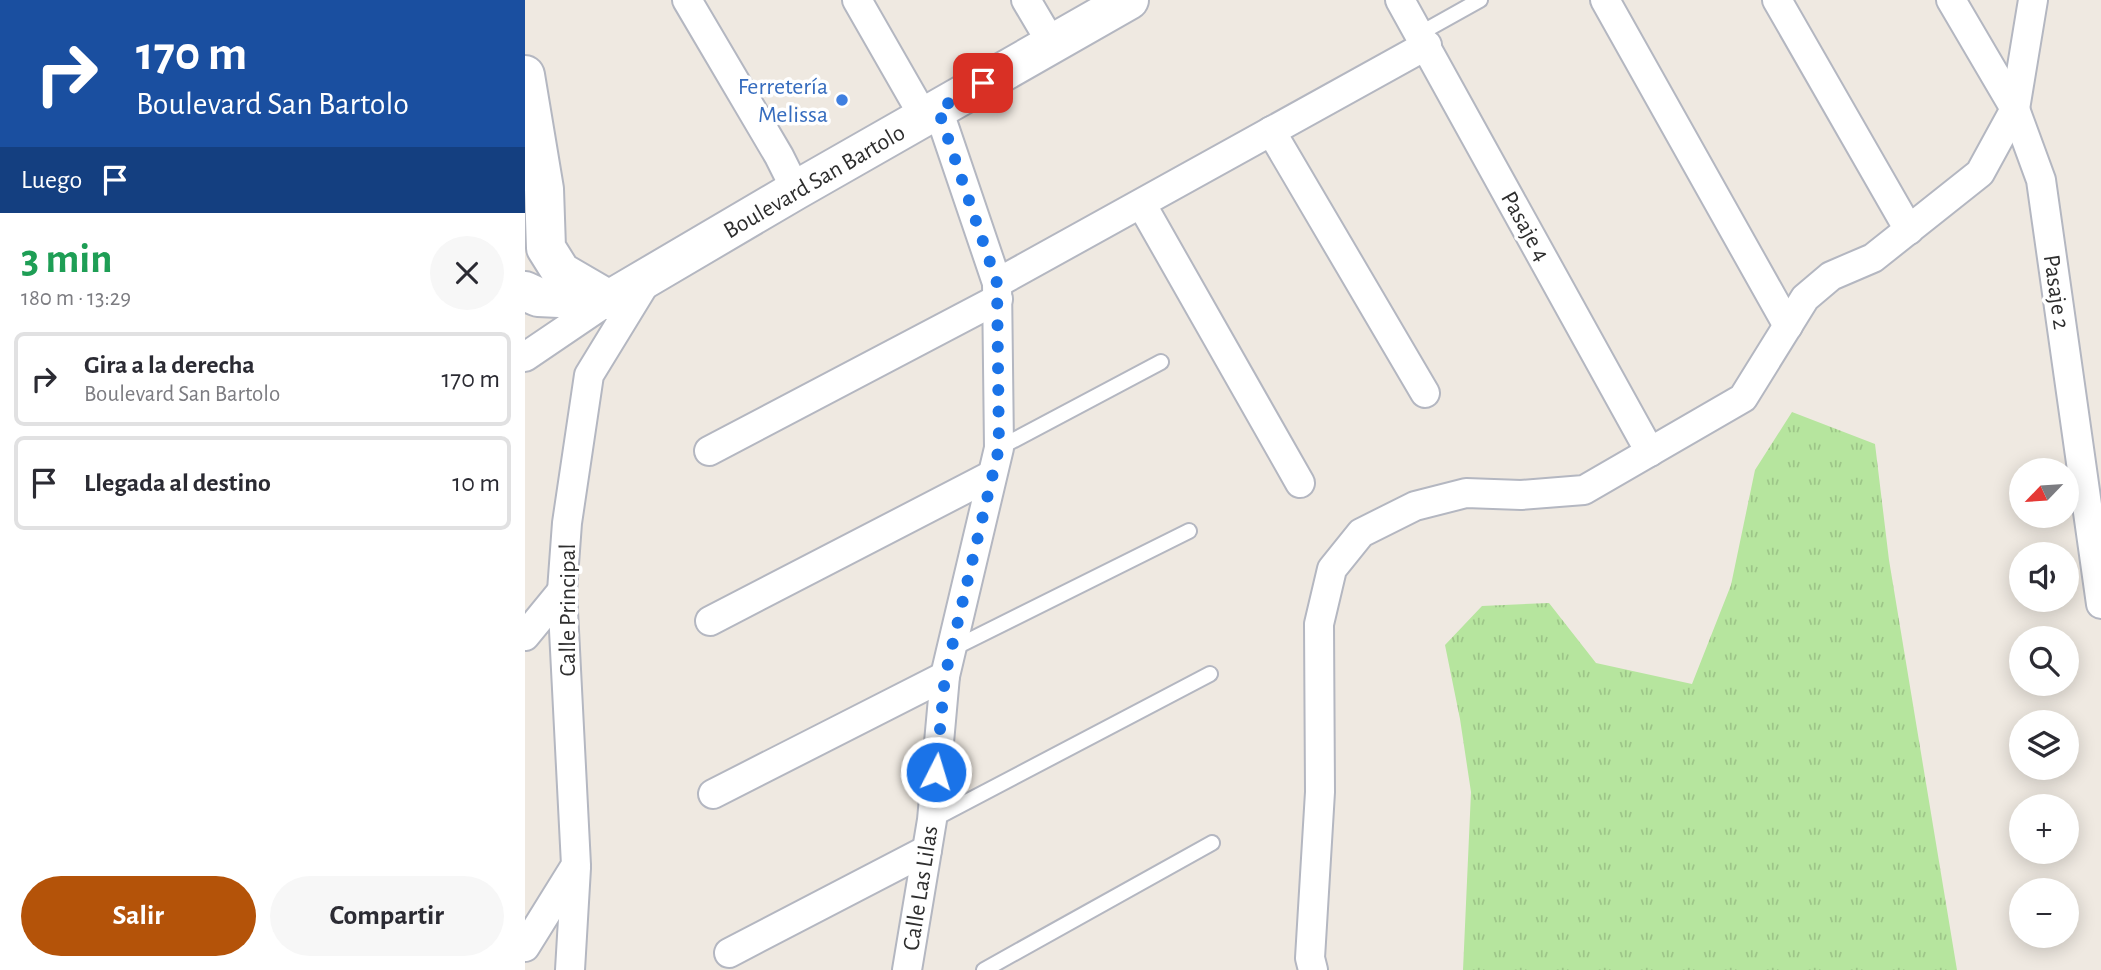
<!DOCTYPE html>
<html lang="es">
<meta charset="utf-8">
<style>
body{margin:0;font-family:"Alegreya Sans",sans-serif;background:#f7f7f7;color:#2b2b33;height:100vh;display:flex;flex-direction:column;font-size:26px;white-space:nowrap}
*{box-sizing:border-box;margin:0}
p{font-size:23px;color:#7c7c81}
.icon{flex:none;width:38px;height:38px;fill:none;stroke:currentColor;stroke-width:2;stroke-linecap:round;stroke-linejoin:round}
.map{position:relative;flex:1;overflow:hidden}
.sheet{display:flex;flex-direction:column;background:#fff;width:525px}
.sheet>*{flex:none}
.banner{background:#1a4fa0;color:#fff;overflow:hidden}
.needle{width:46px;rotate:245deg}
.tools{position:absolute;left:1484px;top:458px;display:grid;gap:14px}
.tools a{display:grid;place-items:center;width:70px;height:70px;border-radius:50%;background:#fff;box-shadow:0 4px 18px #0003;font-size:35px}
.pin{position:absolute;display:grid;place-items:center;width:60px;height:60px;color:#fff;margin:-30px;border-radius:14px;box-shadow:0 4px 10px #0006}
.me{position:absolute;width:77px;margin:-38px;rotate:5deg;stroke-linejoin:round;filter:drop-shadow(0 0 5px #0008)}
.turn{display:flex;align-items:center;gap:24px;height:147px;padding:0 21px;font-size:32px}
.turn .icon{width:91px;height:91px;stroke-width:2.5}
.turn b{display:block;font-size:49px;line-height:60px}
.then{display:flex;align-items:center;height:66px;padding:0 21px;background:#0003;gap:14px;font-size:26px}
.round{display:grid;place-items:center;flex:none;width:74px;height:74px;border-radius:37px;background:#f7f7f7}
.summary{display:flex;align-items:center;justify-content:space-between;height:119px;padding:0 21px}
h1{font-size:42px;font-weight:600;line-height:52px;color:#1e9e55}
.cta{display:flex;gap:14px;margin-top:auto;padding:14px 21px}
.cta a{flex:1;height:80px;border-radius:42px;background:#b45309;color:#fff;font-size:28px;font-weight:600;line-height:80px;text-align:center}
.cta a+a{background:#f7f7f7;color:#2b2b33}
ul{padding:0;list-style:none}
li{display:flex;align-items:center;gap:21px;height:94px;margin:0 14px 10px;padding:0 7px;border:4px solid #e1e1e2;border-radius:10px}
li div{flex:1}
li b{display:block;font-size:26px}
li em{font-style:normal}
main{display:flex;flex:1;min-height:0}
.map>svg:first-child{display:block}
</style>
<main>
<section class="sheet">
<div class="banner">
<div class="turn"><svg class="icon" aria-label="right" viewBox="0 0 24 24"><path d="M7 20v-9h11M14 6l5 5-5 5"/></svg><div><b>170 m</b>Boulevard San Bartolo</div></div>
<div class="then">Luego<svg class="icon" aria-label="arrive" viewBox="0 0 24 24"><path d="M6 21V4h12l-3 4 3 4H6"/></svg></div>
</div>
<div class="summary"><div><h1>3 min</h1><p>180 m · 13:29</p></div><a class="round"><svg class="icon" aria-label="close" viewBox="0 0 24 24"><path d="M6 6l12 12M18 6L6 18"/></svg></a></div>
<ul>
<li><svg class="icon" aria-label="right" viewBox="0 0 24 24"><path d="M7 20v-9h11M14 6l5 5-5 5"/></svg><div><b>Gira a la derecha</b><p>Boulevard San Bartolo</p></div><em>170 m</em></li>
<li><svg class="icon" aria-label="arrive" viewBox="0 0 24 24"><path d="M6 21V4h12l-3 4 3 4H6"/></svg><div><b>Llegada al destino</b></div><em>10 m</em></li>
</ul>
<div class="cta"><a>Salir</a><a>Compartir</a></div>
</section>
<div class="map">
<svg width="1576" height="970" viewBox="0 0 1576 970">
<defs>
<pattern id="grass-tufts" width="24" height="20" patternUnits="userSpaceOnUse" patternTransform="scale(1.75)"><rect width="24" height="20" fill="#b6e59e"/><path d="M3 7l-1-3M5 7V3M7 7l1-3M15 17l-1-3M17 17v-4M19 17l1-3" fill="none" stroke="#9dc588"/></pattern>
</defs>
<rect width="100%" height="100%" fill="#efe9e1"/>
<polygon fill="url(#grass-tufts)" points="1267,412 1350,444 1364,560 1432,970 938,970 946,792 935,719 920,645 957,606 1024,603 1071,663 1167,684 1206,585 1230,470"/>
<g fill="none" stroke-linecap="round" stroke-linejoin="round">
<defs>
<g id="service">
<polyline points="894,34 955,0"/>
<polyline points="474,448 636,362"/>
<polyline points="427,649 664,531"/>
<polyline points="407,820 685,674"/>
<polyline points="459,970 687,843"/>
</g>
<g id="minor">
<polyline points="162,0 254,156 271,190"/>
<polyline points="332,0 399,117"/>
<polyline points="501,0 527,44"/>
<polyline points="875,0 1125,452"/>
<polyline points="1080,0 1263,326"/>
<polyline points="1252,0 1384,230"/>
<polyline points="1426,0 1490,109 1516,180 1576,604"/>
<polyline points="746,131 900,393"/>
<polyline points="617,205 775,483"/>
<polyline points="472,283 902,45"/>
<polyline points="0,357 84,300"/>
<polyline points="184,451 473,299"/>
<polyline points="185,621 467,475"/>
<polyline points="0,636 37,591"/>
<polyline points="188,794 420,676"/>
<polyline points="0,947 51,865 37,591 42,523 64,375 124,277"/>
<polyline points="204,953 402,850"/>
<polyline points="45,970 51,868"/>
<polyline points="382,970 407,820 420,676 474,448 472,283 413,109"/>
<polyline points="788,970 785,958 795,792 794,624 807,569 836,533 890,506 941,493 996,495 1059,490 1218,398 1280,298 1306,276 1348,258 1455,173 1490,109 1508,0"/>
</g>
<g id="secondary">
<polyline points="0,75 19,189 21,248 36,272 84,300"/>
<polyline points="0,291 13,297 77,300"/>
<polyline points="84,300 271,190 604,0"/>
</g>
</defs>
<use href="#service" stroke="#b4b7c1" stroke-width="18"/>
<use href="#minor" stroke="#b4b7c1" stroke-width="32"/>
<use href="#secondary" stroke="#b4b7c1" stroke-width="42"/>
<use href="#service" stroke="#fff" stroke-width="14"/>
<use href="#minor" stroke="#fff" stroke-width="28"/>
<use href="#secondary" stroke="#fff" stroke-width="38"/>
</g>
<g fill="none" stroke-linecap="round" stroke-linejoin="round">
<polyline stroke="#1a73e8" stroke-width="12" stroke-dasharray="0 21.6" points="411,772 420,676 474,448 472,283 413,109 458,83"/>
</g>
<circle fill="#3f7fe0" stroke="#fff" stroke-width="2.5" cx="317" cy="100" r="7"/>
<g text-anchor="middle" stroke-width="7" stroke-linejoin="round" paint-order="stroke">
<g font-size="24" fill="#366cbe" stroke="#fff" text-anchor="end">
<text x="303" y="94">Ferretería<tspan x="303" dy="28">Melissa</tspan></text>
</g>
<g font-size="24" fill="#2e2e2e" stroke="#fff">
<text transform="translate(289 181) rotate(-30)" y="8">Boulevard San Bartolo</text>
<text transform="translate(1001 226) rotate(61)" y="8">Pasaje 4</text>
<text transform="translate(1532 292) rotate(82)" y="8">Pasaje 2</text>
<text transform="translate(42 610) rotate(-90)" y="8">Calle Principal</text>
<text transform="translate(395 888) rotate(-81)" y="8">Calle Las Lilas</text>
</g>
</g>
</svg>
<div class="tools">
<a><svg class="needle" viewBox="-14 -14 28 28"><path d="M0-13l5 13h-10z" fill="#e53935"/><path d="M0 13l5-13h-10z" fill="#7c7c81"/></svg></a>
<a><svg class="icon" aria-label="sound" viewBox="0 0 24 24"><path d="M4 9h4l5-4v14l-5-4H4zM17 9q2 3 0 6"/></svg></a>
<a><svg class="icon" aria-label="search" viewBox="0 0 24 24"><circle cx="10" cy="10" r="6"/><path d="M15 15l6 6"/></svg></a>
<a><svg class="icon" aria-label="layers" viewBox="0 0 24 24"><path d="M12 4l9 5-9 5-9-5zM3 14l9 5 9-5"/></svg></a>
<a>+</a>
<a>−</a>
</div>
<div class="pin" style="left:458px;top:83px;background:#d93025"><svg class="icon" aria-label="arrive" viewBox="0 0 24 24"><path d="M6 21V4h12l-3 4 3 4H6"/></svg></div>
<svg class="me" style="left:411px;top:772px" viewBox="-20 -20 40 40"><circle r="17" fill="#1a73e8" stroke="#fff" stroke-width="3"/><path d="M0-11L8 9 0 5-8 9z" fill="#fff"/></svg>
</div>
</main>
